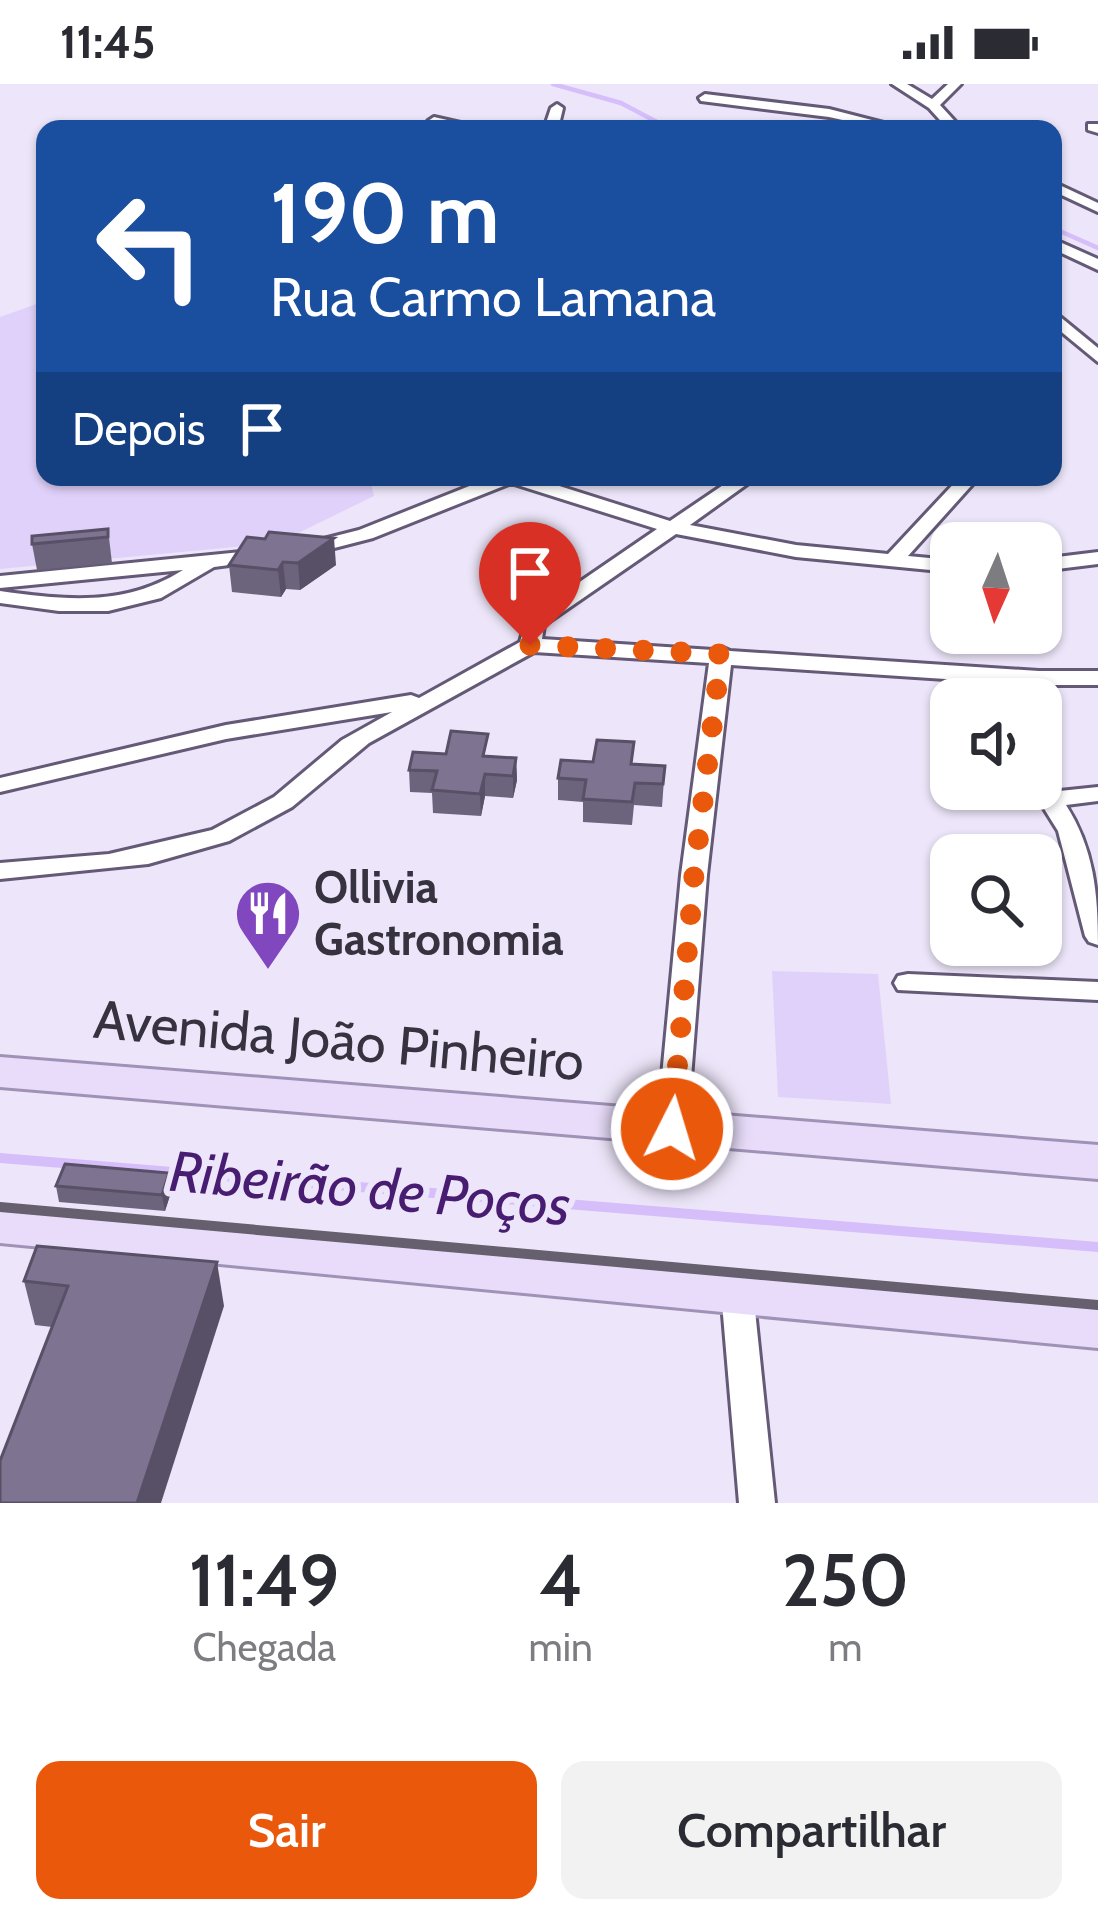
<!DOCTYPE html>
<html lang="pt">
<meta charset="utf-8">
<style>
body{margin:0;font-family:Cabin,sans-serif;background:#f2f2f3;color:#2b2b33;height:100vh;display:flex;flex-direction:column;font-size:45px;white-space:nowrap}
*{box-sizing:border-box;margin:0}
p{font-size:39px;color:#7c7c81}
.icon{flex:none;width:66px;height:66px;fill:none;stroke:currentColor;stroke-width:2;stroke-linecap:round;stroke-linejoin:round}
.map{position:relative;height:1419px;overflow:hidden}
.details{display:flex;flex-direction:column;background:#fff;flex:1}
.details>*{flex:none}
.hud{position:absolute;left:36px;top:36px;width:1026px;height:366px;border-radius:24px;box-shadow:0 3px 9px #0004;background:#1a4fa0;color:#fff;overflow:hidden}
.needle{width:78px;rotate:183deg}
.tools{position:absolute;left:930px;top:438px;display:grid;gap:24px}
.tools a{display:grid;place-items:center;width:132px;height:132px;border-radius:24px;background:#fff;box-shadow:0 3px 9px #0004;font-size:60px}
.pin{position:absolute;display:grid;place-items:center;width:102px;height:102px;color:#fff;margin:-123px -51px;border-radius:50% 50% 50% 0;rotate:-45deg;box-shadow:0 0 12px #0007}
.pin .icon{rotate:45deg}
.me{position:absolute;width:132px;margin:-66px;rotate:5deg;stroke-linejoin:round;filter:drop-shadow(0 0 9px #0008)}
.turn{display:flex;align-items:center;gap:42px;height:252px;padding:0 36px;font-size:54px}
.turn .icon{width:156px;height:156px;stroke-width:2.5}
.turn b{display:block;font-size:84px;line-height:102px}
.then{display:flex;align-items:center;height:114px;padding:0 36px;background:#0003;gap:24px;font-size:45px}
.eta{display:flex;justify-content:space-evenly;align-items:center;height:204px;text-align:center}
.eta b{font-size:72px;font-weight:600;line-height:84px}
.action{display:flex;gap:24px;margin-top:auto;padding:24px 36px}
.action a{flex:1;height:138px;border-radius:24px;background:#ea580c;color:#fff;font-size:48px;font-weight:600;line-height:138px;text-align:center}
.action a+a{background:#f2f2f3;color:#2b2b33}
.status{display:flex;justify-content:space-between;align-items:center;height:84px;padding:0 60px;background:#fff;direction:ltr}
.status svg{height:33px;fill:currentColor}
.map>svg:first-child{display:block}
</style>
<div class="status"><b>11:45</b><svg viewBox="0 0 49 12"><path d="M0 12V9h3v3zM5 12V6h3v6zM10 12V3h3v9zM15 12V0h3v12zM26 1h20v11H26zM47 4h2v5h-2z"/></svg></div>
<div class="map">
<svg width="1098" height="1419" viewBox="0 0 1098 1419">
<rect width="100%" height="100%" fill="#ede6fa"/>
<g fill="#e0d1fa">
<polygon points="45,217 45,393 369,393 374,412 278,459 0,485 0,233"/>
<polygon points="772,887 878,890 891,1020 778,1013"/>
</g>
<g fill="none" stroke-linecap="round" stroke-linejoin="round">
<g stroke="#d6befa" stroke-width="4.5">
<polyline points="553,0 621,19 657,38 759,45"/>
<polyline points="1053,144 1098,164"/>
</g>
<polyline stroke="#d6befa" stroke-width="10" points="0,1074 1098,1163"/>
<defs>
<g id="street">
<polygon points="892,0 907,0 932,15 948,0 961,0 940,21 962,45 948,45 929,24"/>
<polygon points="705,10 829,25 907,45 883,45 829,33 701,17 699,14"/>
<polygon points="557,20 563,24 558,45 544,45 551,24"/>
<polygon points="434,33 474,42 476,45 429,40 428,37"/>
<polygon points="1088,40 1098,40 1098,49 1088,46"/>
<polygon points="1053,98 1098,119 1098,128 1053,107"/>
<polygon points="1053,155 1098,175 1098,186 1053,165"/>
<polygon points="1053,227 1098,264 1098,278 1053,241"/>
<polygon points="492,393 531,393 670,437 735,393 757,393 690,441 796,461 888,470 960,393 979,393 908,472 951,476 951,488 796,473 676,450 544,541 542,555 713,566 721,563 730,567 1039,587 1098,587 1098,601 1039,601 731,581 707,791 687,1045 682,1053 672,1056 662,1053 657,1045 681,791 709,579 534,568 369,659 292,723 229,757 148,780 0,795 0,779 109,770 212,746 274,713 342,656 392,628 226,655 0,708 0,694 226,641 411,611 419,614 520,558 527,534 657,445 511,399 373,454 307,471 297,465 300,461 359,446"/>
<path d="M260,466L270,472L267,476L214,483L161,514L108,527H59L0,519V507C66,516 124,523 183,486L0,504V492Z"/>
<polygon points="1098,468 1098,480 1041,487 1041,475"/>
<path d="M1098,703V717L1066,721C1094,765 1098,809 1098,861L1089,858L1085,852L1058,747L1038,715L1050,708Z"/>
<polygon points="908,890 1098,898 1098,916 898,906 894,899 898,892"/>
<polygon points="737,1194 748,1198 753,1207 775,1419 739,1419 721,1207 726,1198"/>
</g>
<g id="primary">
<polygon points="0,973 1098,1061 1098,1095 0,1003"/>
<polygon points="0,1123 1098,1224 1098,1264 0,1159"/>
</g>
</defs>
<use href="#street" stroke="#645976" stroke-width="6"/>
<use href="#primary" stroke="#a092b6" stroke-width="6"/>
<use href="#street" fill="#fff" fill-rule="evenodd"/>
<use href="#primary" fill="#e8dcfa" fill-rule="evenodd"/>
<polyline stroke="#655f6e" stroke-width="10" points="0,1123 1098,1221"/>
</g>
<g fill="#6c637d">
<polygon points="108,445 112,479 37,486 32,460"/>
<polygon points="247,453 336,481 300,506 286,505 281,513 232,508 229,481"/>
<polygon points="516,674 517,696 513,714 485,712 481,732 433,729 432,709 410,708 409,686"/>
<polygon points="633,680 665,682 662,723 634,721 632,741 583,738 583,718 558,716 558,694"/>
<polygon points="56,1102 172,1105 165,1127 59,1118"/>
<polygon points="24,1197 224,1222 52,1243 35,1241"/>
</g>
<g fill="#585066">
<polygon points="334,454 336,481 300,506 298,479"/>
<polygon points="283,478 286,505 281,513 278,486"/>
<polygon points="516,674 517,696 513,714 513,692"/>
<polygon points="485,690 485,712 481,732 480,710"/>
<polygon points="169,1089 172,1105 165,1127 162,1111"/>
<polygon points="217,1178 224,1222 161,1419 137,1419"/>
</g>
<g fill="#7e7391" stroke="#585066" stroke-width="3">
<polygon points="108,445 108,453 32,460 32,452"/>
<polygon points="269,448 334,454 298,479 283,478 278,486 229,481 247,453 265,455"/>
<polygon points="451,647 488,650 483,672 516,674 513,692 485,690 480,710 432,706 437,687 409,686 413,668 446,670"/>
<polygon points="597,656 634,658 631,680 665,682 663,700 635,699 632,718 583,715 586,696 558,694 561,676 593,678"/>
<polygon points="65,1080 169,1089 162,1111 56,1102"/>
<polygon points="37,1162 217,1178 137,1419 0,1419 0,1377 68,1202 24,1197"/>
</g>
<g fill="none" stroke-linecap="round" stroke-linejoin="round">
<polyline stroke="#ea580c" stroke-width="21" stroke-dasharray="0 37.8" points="530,561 721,570 694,791 672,1045"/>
</g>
<defs>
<symbol id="restaurant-pin" viewBox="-11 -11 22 30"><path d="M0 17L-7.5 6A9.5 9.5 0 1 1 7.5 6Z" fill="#8047be" stroke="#ede6fa"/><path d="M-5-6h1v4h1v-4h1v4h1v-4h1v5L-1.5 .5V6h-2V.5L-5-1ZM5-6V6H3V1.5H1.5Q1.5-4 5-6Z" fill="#fff"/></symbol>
</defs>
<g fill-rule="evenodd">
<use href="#restaurant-pin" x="230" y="791" width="76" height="104"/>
</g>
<g text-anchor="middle" stroke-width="12" stroke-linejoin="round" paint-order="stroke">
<g font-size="45" font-weight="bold" fill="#37323f" stroke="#ede6fa" text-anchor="start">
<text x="314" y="819">Ollivia<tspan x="314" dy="52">Gastronomia</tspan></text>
</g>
<g font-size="54" fill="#37323f" stroke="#ede6fa">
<text transform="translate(339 956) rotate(5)" y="19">Avenida João Pinheiro</text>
</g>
<g font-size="57" font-style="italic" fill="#471c71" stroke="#ede6fa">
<text transform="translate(370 1104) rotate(5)" y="20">Ribeirão de Poços</text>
</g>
</g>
</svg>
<div class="tools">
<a><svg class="needle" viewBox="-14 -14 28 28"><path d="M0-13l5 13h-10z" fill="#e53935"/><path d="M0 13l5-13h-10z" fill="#7c7c81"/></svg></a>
<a><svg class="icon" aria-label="sound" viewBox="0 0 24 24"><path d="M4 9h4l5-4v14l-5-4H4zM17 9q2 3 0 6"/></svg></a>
<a><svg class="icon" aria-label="search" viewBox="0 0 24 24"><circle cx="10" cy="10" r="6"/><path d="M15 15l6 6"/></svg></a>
</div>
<div class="pin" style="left:530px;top:561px;background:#d93025"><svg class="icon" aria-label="arrive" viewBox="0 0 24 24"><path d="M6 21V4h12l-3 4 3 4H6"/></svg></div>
<svg class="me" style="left:672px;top:1045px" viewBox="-20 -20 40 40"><circle r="17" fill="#ea580c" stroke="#fff" stroke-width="3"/><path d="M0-11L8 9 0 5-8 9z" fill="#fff"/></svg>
<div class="hud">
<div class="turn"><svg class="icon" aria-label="left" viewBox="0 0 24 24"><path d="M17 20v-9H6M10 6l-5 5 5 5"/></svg><div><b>190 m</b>Rua Carmo Lamana</div></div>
<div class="then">Depois<svg class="icon" aria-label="arrive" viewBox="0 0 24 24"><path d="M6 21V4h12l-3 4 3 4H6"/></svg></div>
</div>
</div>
<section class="details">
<div class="eta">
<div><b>11:49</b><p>Chegada</p></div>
<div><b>4</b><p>min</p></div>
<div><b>250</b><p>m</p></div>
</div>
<div class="action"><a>Sair</a><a>Compartilhar</a></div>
</section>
